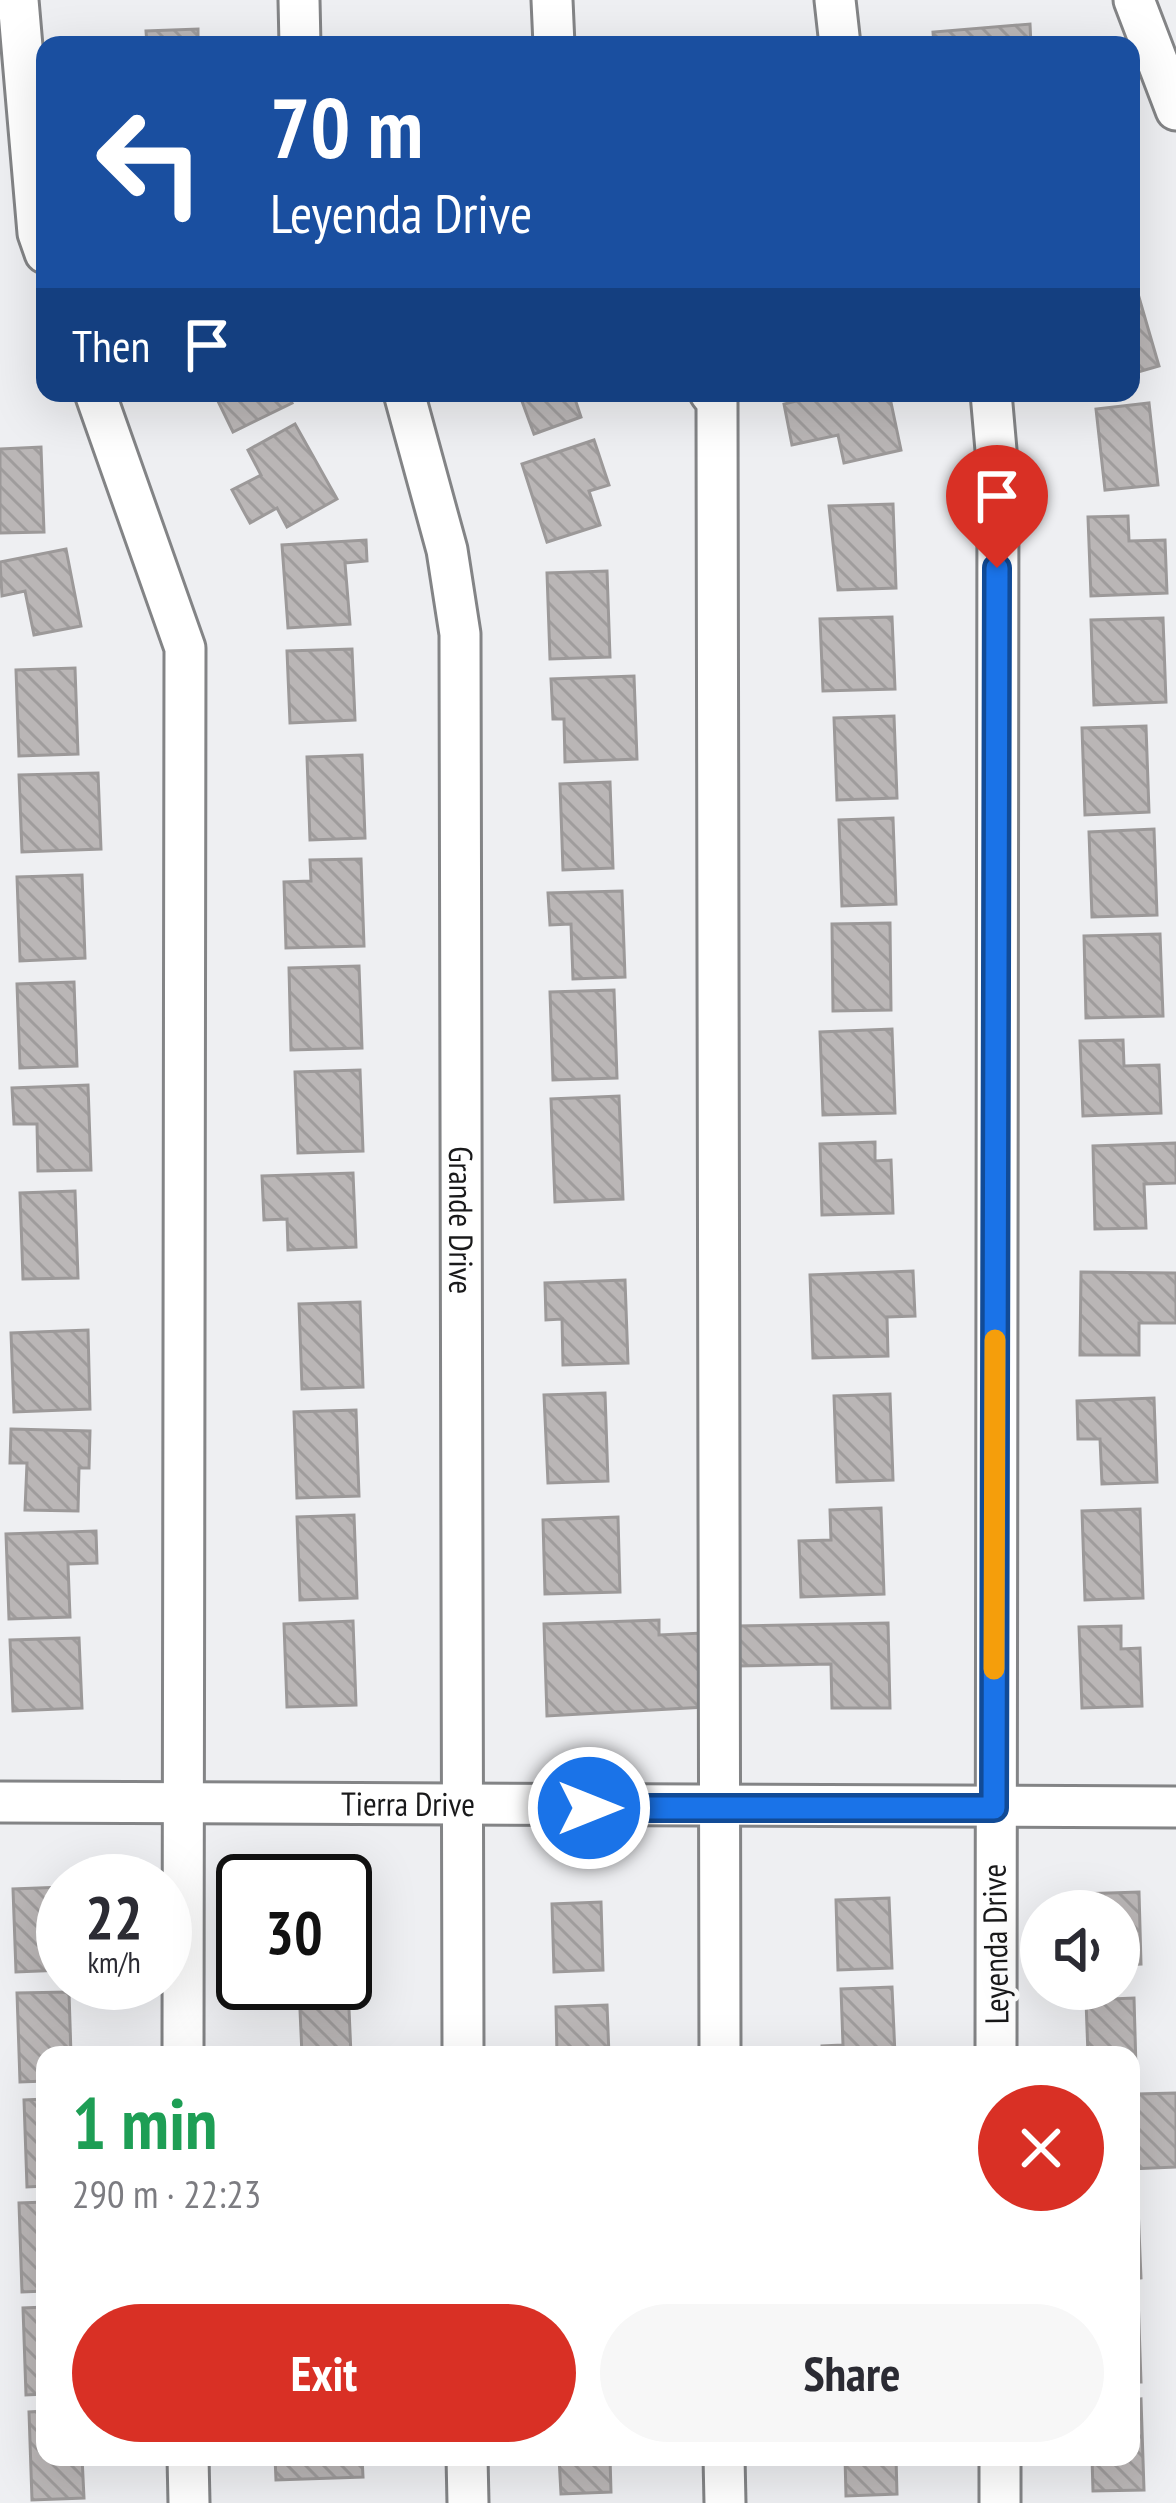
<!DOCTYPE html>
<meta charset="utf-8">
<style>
body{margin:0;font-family:"PT Sans Narrow",sans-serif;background:#f7f7f7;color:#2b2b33;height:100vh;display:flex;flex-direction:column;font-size:45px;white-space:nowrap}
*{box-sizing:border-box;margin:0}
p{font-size:39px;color:#7c7c81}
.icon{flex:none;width:66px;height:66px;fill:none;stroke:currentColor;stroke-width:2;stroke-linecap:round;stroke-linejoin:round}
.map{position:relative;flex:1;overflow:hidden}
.drawer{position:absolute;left:36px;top:2046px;width:1104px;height:420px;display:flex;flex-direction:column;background:#fff;border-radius:24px;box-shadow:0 12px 48px #0002}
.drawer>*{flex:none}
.top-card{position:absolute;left:36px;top:36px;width:1104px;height:366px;border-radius:24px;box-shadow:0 12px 48px #0002;background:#1a4fa0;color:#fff;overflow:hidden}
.controls{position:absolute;left:1020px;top:1890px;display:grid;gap:24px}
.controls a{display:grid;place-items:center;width:120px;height:120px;border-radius:50%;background:#fff;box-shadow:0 12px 48px #0002;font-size:60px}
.speed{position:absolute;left:36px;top:1854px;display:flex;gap:24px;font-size:60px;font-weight:700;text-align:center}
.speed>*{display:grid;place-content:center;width:156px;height:156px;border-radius:50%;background:#fff;box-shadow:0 12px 48px #0002;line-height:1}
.speed small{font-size:30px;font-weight:400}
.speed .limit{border:6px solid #111;border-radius:18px;background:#fff;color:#111}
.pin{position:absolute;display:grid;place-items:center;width:102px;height:102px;color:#fff;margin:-123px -51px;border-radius:50% 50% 50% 0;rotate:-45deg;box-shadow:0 0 12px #0007}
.pin .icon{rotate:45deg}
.me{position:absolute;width:132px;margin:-66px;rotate:90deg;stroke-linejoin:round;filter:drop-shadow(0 0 9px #0008)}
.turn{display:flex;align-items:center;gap:42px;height:252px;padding:0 36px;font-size:54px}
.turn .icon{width:156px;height:156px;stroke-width:2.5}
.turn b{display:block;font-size:84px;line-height:102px}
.then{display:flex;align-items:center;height:114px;padding:0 36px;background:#0003;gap:24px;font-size:45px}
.round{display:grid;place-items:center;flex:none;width:126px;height:126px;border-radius:63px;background:#f7f7f7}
.summary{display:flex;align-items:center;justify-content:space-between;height:204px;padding:0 36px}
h1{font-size:72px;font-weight:600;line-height:90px;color:#1e9e55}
.button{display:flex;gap:24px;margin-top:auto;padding:24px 36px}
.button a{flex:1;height:138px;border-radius:72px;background:#d93025;color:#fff;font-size:48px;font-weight:600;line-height:138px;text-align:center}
.button a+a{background:#f7f7f7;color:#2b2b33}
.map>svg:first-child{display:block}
</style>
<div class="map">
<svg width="1176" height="2503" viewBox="0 0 1176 2503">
<defs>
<pattern id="building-back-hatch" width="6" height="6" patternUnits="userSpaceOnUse" patternTransform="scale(3)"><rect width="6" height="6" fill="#bab6b6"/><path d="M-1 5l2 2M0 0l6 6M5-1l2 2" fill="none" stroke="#9f9c9c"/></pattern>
</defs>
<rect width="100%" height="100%" fill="#eeeff2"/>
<g fill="url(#building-back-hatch)" stroke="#9c9999" stroke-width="3">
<polygon points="1030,24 1031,45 934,45 933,32"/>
<polygon points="198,29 198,45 147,45 146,31"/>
<polygon points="1136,287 1159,366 1131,374 1131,288"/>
<polygon points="214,393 287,393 292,403 233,432"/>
<polygon points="519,393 573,393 581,417 534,434"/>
<polygon points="889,393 901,450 844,463 838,435 792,445 784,404 828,393"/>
<polygon points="1149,403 1158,485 1105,490 1096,409"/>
<polygon points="295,424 337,499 287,527 277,508 250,523 232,490 261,475 248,450"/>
<polygon points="594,440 609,485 589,491 600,525 547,542 522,464"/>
<polygon points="41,447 44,532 0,533 0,449"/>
<polygon points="893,504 896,588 838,590 829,506"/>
<polygon points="1128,516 1129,541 1165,540 1167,593 1091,596 1088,517"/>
<polygon points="366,540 367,561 345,563 350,624 288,628 282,545"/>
<polygon points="66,549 81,626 34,635 25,591 2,596 0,562"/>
<polygon points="607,571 610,657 550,659 547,573"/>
<polygon points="892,617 895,689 823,691 820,619"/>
<polygon points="1163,618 1166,702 1094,705 1091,620"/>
<polygon points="352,649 355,720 290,723 287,651"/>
<polygon points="75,668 78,754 19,756 16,670"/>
<polygon points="634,676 637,759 565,762 564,719 553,719 551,679"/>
<polygon points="894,716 897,798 837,800 834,718"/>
<polygon points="1146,726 1149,812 1085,815 1082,728"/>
<polygon points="362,755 365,838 310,840 307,757"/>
<polygon points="98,773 101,849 22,852 19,775"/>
<polygon points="610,782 613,868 563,870 560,784"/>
<polygon points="893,818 896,904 842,906 839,820"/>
<polygon points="1154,829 1157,915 1092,917 1089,832"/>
<polygon points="361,859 364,946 286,948 284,882 311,881 310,860"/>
<polygon points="82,875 85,958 20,961 17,877"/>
<polygon points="622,891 625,977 573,979 571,924 550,925 548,893"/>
<polygon points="890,923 891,1010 833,1011 832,924"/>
<polygon points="1160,934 1163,1016 1086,1018 1084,936"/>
<polygon points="359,966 362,1048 291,1050 289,968"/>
<polygon points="74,982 77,1066 20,1068 17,984"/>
<polygon points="614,990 617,1078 553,1080 550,992"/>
<polygon points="892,1029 895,1113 823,1115 820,1032"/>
<polygon points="1123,1040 1124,1066 1159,1065 1161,1113 1083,1116 1080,1041"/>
<polygon points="360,1070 363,1151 298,1153 295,1072"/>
<polygon points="88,1085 91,1170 38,1171 37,1124 14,1124 12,1088"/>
<polygon points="619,1096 623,1199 555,1202 551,1099"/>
<polygon points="875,1142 875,1161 891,1160 893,1213 822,1215 820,1144"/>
<polygon points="1176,1143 1176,1183 1144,1184 1146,1228 1095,1229 1093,1146"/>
<polygon points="353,1173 356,1247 288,1250 287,1219 264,1220 262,1176"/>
<polygon points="75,1191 78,1278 23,1279 20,1193"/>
<polygon points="913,1271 915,1316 887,1317 888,1356 813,1358 810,1275"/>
<polygon points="1081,1272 1176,1273 1176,1323 1139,1323 1139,1355 1080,1355"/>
<polygon points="625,1280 628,1363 563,1365 562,1319 546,1320 545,1283"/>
<polygon points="360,1302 363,1387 302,1389 299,1304"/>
<polygon points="88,1330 90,1409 14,1412 11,1333"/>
<polygon points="605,1393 608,1481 548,1483 544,1395"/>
<polygon points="890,1394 893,1480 837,1482 834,1396"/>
<polygon points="1154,1398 1157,1482 1102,1484 1100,1439 1078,1439 1077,1401"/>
<polygon points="356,1410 359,1496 297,1498 294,1412"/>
<polygon points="11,1429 90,1431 89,1468 79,1468 78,1511 25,1510 27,1463 10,1463"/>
<polygon points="881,1508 884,1594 801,1597 799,1541 831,1540 830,1510"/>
<polygon points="1140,1509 1143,1598 1085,1600 1082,1511"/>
<polygon points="354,1515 357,1598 300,1600 297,1517"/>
<polygon points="618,1517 620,1592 545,1594 543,1520"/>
<polygon points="96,1531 97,1563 68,1564 70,1617 9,1619 6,1534"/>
<polygon points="659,1620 659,1635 703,1633 705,1707 547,1716 544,1624"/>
<polygon points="353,1621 356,1705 287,1707 284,1624"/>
<polygon points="888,1623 890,1708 832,1708 831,1664 738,1666 738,1626"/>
<polygon points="1121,1626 1121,1649 1140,1648 1142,1706 1082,1708 1079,1627"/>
<polygon points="79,1638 82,1708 13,1711 10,1640"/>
<polygon points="63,1887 63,1970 16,1972 13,1889"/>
<polygon points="345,1887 355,1887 358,1973 345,1973"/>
<polygon points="1139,1892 1141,1964 1119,1965 1119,1911 1080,1911 1079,1894"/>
<polygon points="889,1898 892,1968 838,1970 836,1900"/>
<polygon points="601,1902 603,1970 554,1972 552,1904"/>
<polygon points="348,1986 351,2055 302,2055 299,1987"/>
<polygon points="892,1987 895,2055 822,2055 822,2046 843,2045 841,1989"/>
<polygon points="69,1992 71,2055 45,2055 45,2081 20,2082 17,1993"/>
<polygon points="1134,1998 1136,2068 1131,2068 1131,2055 1088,2055 1086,2000"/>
<polygon points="607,2005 609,2055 557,2055 556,2007"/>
<polygon points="1176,2093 1176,2167 1131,2169 1138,2094"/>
<polygon points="45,2099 45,2186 27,2187 24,2100"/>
<polygon points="45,2202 45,2291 22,2292 19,2203"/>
<polygon points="1131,2207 1138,2207 1141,2278 1131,2279"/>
<polygon points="1131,2296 1138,2296 1141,2382 1131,2382"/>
<polygon points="45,2307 45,2394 26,2395 23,2308"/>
<polygon points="1141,2399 1144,2490 1093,2491 1092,2457 1131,2457 1131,2400"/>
<polygon points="45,2411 45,2457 82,2457 84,2498 32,2500 29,2412"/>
<polygon points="275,2457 362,2457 363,2477 276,2480"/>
<polygon points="559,2457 610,2457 611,2492 561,2494"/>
<polygon points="845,2457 896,2457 897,2494 846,2496"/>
</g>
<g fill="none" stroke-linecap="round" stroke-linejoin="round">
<defs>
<g id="minor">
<polyline points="18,0 38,233 45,253"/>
<polyline points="299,0 300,45"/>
<polyline points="552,0 554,45"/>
<polyline points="835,0 840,45"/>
<polyline points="1134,0 1176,110"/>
<polyline points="95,393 185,648 183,2055"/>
<path id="s1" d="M404,393L447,550L460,634L463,2055"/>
<polyline points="710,393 717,402 720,2055"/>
<polyline points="991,393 998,473 996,2055"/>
<path id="s2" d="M0,1802L1176,1807"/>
<polyline points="188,2457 189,2503"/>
<polyline points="467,2457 468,2503"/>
<polyline points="724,2457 725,2503"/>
<polyline points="1000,2457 1000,2503"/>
</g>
</defs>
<use href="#minor" stroke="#838486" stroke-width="45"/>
<use href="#minor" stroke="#fff" stroke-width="39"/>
</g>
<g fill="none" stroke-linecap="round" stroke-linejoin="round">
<defs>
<polyline id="route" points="589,1808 994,1808 997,568"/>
</defs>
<use href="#route" stroke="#114b97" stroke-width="30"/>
<use href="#route" stroke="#1a73e8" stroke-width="21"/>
<polyline stroke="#f59e0b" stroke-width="21" points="994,1669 995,1340"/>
</g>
<g text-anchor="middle" stroke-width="10" stroke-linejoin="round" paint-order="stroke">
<g font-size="33" fill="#19191a" stroke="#fff">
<text dy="12" stroke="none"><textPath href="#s1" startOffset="834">Grande Drive</textPath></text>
<text dy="12" stroke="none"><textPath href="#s2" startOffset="408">Tierra Drive</textPath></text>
<text transform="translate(995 1944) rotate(-91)" y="12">Leyenda Drive</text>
</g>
</g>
</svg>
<div class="controls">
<a><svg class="icon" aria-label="sound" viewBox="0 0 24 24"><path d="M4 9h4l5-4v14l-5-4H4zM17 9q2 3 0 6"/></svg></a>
</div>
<div class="speed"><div>22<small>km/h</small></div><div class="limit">30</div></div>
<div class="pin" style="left:997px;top:568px;background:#d93025"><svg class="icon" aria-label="arrive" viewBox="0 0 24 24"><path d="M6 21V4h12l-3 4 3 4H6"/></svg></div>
<svg class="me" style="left:589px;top:1808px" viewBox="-20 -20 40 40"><circle r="17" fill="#1a73e8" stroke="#fff" stroke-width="3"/><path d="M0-11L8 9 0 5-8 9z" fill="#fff"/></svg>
<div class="top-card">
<div class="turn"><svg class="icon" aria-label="left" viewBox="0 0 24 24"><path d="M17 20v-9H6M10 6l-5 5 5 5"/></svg><div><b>70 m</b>Leyenda Drive</div></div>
<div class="then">Then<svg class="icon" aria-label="arrive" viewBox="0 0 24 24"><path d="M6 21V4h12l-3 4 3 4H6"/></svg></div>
</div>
<section class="drawer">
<div class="summary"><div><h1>1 min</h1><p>290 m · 22:23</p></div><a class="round" style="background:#d93025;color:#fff"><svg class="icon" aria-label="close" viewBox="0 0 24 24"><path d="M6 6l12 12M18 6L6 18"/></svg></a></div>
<div class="button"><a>Exit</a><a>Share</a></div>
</section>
</div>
